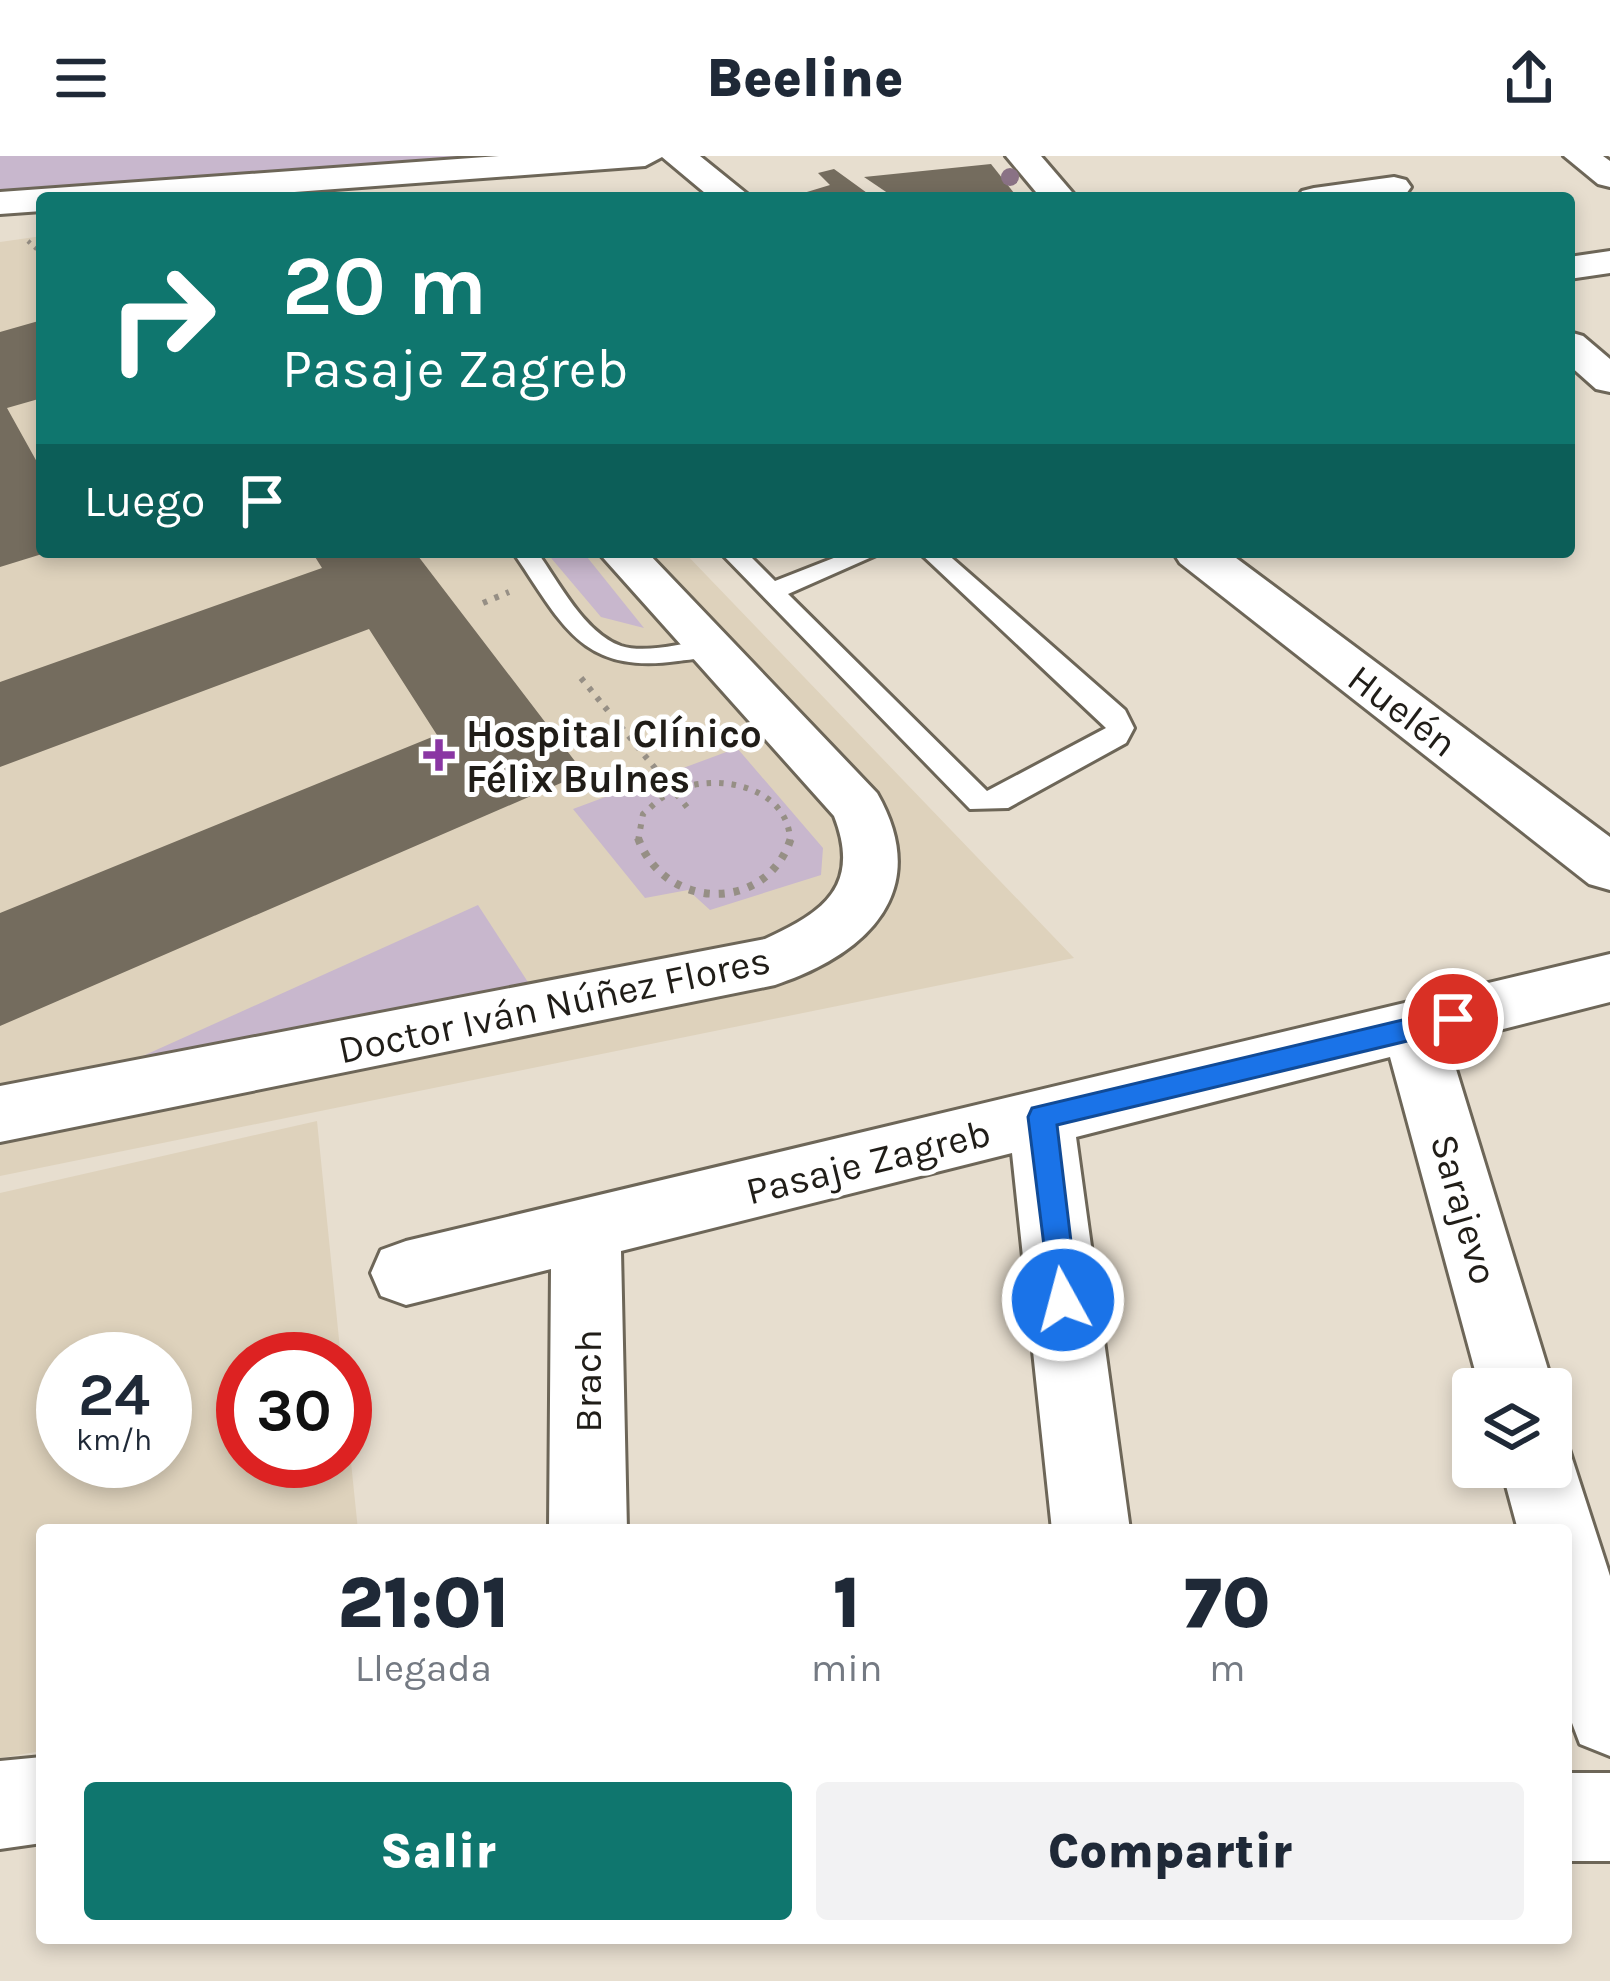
<!DOCTYPE html>
<html lang="es">
<meta charset="utf-8">
<style>
body{margin:0;font-family:Karla,sans-serif;background:#f2f2f3;color:#1f2937;height:100vh;display:flex;flex-direction:column;font-size:45px;white-space:nowrap}
*{box-sizing:border-box;margin:0}
p{font-size:39px;color:#747a83}
.icon{flex:none;width:66px;height:66px;fill:none;stroke:currentColor;stroke-width:2;stroke-linecap:round;stroke-linejoin:round}
.map{position:relative;flex:1;overflow:hidden}
.drawer{position:absolute;left:36px;top:1368px;width:1536px;height:420px;display:flex;flex-direction:column;background:#fff;border-radius:12px;box-shadow:0 6px 18px #0003}
.drawer>*{flex:none}
.guide{position:absolute;left:36px;top:36px;width:1539px;height:366px;border-radius:12px;box-shadow:0 6px 18px #0003;background:#0f766e;color:#fff;overflow:hidden}
.controls{position:absolute;left:1452px;top:1212px;display:grid;gap:24px}
.controls a{display:grid;place-items:center;width:120px;height:120px;border-radius:12px;background:#fff;box-shadow:0 6px 18px #0003;font-size:60px}
.speed{position:absolute;left:36px;top:1176px;display:flex;gap:24px;font-size:60px;font-weight:700;text-align:center}
.speed>*{display:grid;place-content:center;width:156px;height:156px;border-radius:50%;background:#fff;box-shadow:0 6px 18px #0003;line-height:1}
.speed small{font-size:30px;font-weight:400}
.speed .limit{border:18px solid #d22;background:#fff;color:#111}
.pin{position:absolute;display:grid;place-items:center;width:102px;height:102px;color:#fff;margin:-51px;border:6px solid #fff;border-radius:50%;box-shadow:0 3px 12px #0007}
.me{position:absolute;width:132px;margin:-66px;rotate:353deg;stroke-linejoin:round;filter:drop-shadow(0 0 9px #0008)}
.turn{display:flex;align-items:center;gap:42px;height:252px;padding:0 48px;font-size:54px}
.turn .icon{width:156px;height:156px;stroke-width:2.5}
.turn b{display:block;font-size:84px;line-height:102px}
.then{display:flex;align-items:center;height:114px;padding:0 48px;background:#0003;gap:24px;font-size:45px}
.eta{display:flex;justify-content:space-evenly;align-items:center;height:204px;text-align:center}
.eta b{font-size:72px;font-weight:800;line-height:84px}
.action{display:flex;gap:24px;margin-top:auto;padding:24px 48px}
.action a{flex:1;height:138px;border-radius:12px;background:#0f766e;color:#fff;font-size:48px;font-weight:800;line-height:138px;text-align:center}
.action a+a{background:#f2f2f3;color:#1f2937}
header{display:flex;justify-content:space-between;align-items:center;height:156px;padding:0 48px;background:#fff;font-size:54px;font-weight:800}
.map>svg:first-child{display:block}
</style>
<header><svg class="icon" aria-label="menu" viewBox="0 0 24 24"><path d="M4 6h16M4 12h16M4 18h16"/></svg>Beeline<svg class="icon" aria-label="share" viewBox="0 0 24 24"><path d="M12 15V3M7 8l5-5 5 5M5 13v7h14v-7"/></svg></header>
<div class="map">
<svg width="1610" height="1825" viewBox="0 0 1610 1825">
<rect width="100%" height="100%" fill="#e7decf"/>
<g fill="#ded2bc" fill-rule="evenodd">
<polygon points="42,80 42,396 684,396 1074,802 0,1020 0,86"/>
<path d="M317,965L341,1203H243V1305H345V1248L358,1374H42V1595L0,1602V1037ZM63,1203H165V1305H63Z"/>
</g>
<g fill="#c8b7cd">
<polygon points="0,0 540,0 0,40"/>
<polygon points="546,396 583,396 644,472 601,461"/>
<polygon points="737,592 823,692 821,719 710,754 688,734 645,742 573,653"/>
<polygon points="478,749 535,837 94,922"/>
</g>
<g fill="#746c5e">
<polygon points="991,8 1018,42 895,42 864,21"/>
<polygon points="834,13 874,42 787,42 830,29 818,17"/>
<polygon points="42,164 42,242 7,252 42,315 42,398 0,411 0,176"/>
<polygon points="312,396 415,396 584,617 0,870 0,757 437,579 369,473 0,611 0,526 322,412"/>
</g>
<g fill="none" stroke-linecap="round" stroke-linejoin="round">
<defs>
<g id="lane">
<path d="M513,396H537C559,426 584,477 621,490C646,498 682,487 708,484L721,492C711,503 693,503 678,505C580,519 562,467 513,396Z"/>
<polygon points="720,396 746,396 775,425 849,396 883,396 788,438 987,635 1106,572 919,396 945,396 1125,554 1134,572 1126,587 1008,652 970,653"/>
</g>
<g id="street">
<polygon points="1006,0 1041,0 1077,42 1041,42"/>
<polygon points="1564,0 1603,0 1610,5 1610,31 1598,28"/>
<polygon points="1394,21 1406,24 1411,31 1406,38 1297,42 1302,35 1314,32"/>
<polygon points="1610,95 1610,117 1569,123 1569,101"/>
<polygon points="1569,176 1583,180 1610,203 1610,236 1596,233 1569,209"/>
<path d="M598,396H647L877,637C933,735 868,798 775,829L0,986V930L765,783C825,756 861,729 834,660Z"/>
<polygon points="1610,798 1610,846 1448,887 1554,1233 1551,1239 1551,1233 1480,1233 1390,901 1076,981 1130,1374 1052,1374 1012,997 621,1095 627,1374 549,1374 551,1113 406,1149 381,1140 371,1117 381,1094 406,1085"/>
<polygon points="1551,1278 1566,1284 1610,1420 1610,1600 1580,1588 1566,1551 1566,1374 1518,1374 1501,1311 1551,1311"/>
<polygon points="42,1601 42,1687 0,1693 0,1605"/>
<rect x="1566" y="1617" width="44" height="88"/>
</g>
<g id="secondary">
<polygon points="499,0 700,0 752,42 711,42 662,1 645,10 214,42 42,42 42,55 0,58 0,36"/>
<polygon points="1173,396 1228,396 1610,681 1610,734 1589,728 1180,407"/>
</g>
</defs>
<use href="#lane" stroke="#6d6658" stroke-width="6"/>
<use href="#street" stroke="#6d6658" stroke-width="6"/>
<use href="#secondary" stroke="#6d6658" stroke-width="6"/>
<polyline stroke="#968f85" stroke-width="4.5" stroke-dasharray="3 6" stroke-linecap="butt" points="28,85 42,98"/>
<g stroke="#968f85" stroke-width="6" stroke-dasharray="4.5 8" stroke-linecap="butt">
<polyline points="483,447 509,436"/>
<polyline points="581,522 691,656"/>
<path d="M638,685L643,658C650,652 658,644 666,639C707,614 789,627 790,685"/>
</g>
<path stroke="#968f85" stroke-width="8" stroke-dasharray="6 9" stroke-linecap="butt" d="M638,682C664,755 767,758 791,682"/>
<use href="#lane" fill="#fff" fill-rule="evenodd"/>
<use href="#street" fill="#fff" fill-rule="evenodd"/>
<use href="#secondary" fill="#fff" fill-rule="evenodd"/>
</g>
<circle fill="#8a7285" cx="1010" cy="21" r="9"/>
<polygon fill="#1a73e8" stroke="#114b97" stroke-width="3" points="1453,852 1466,863 1453,874 1057,969 1078,1144 1074,1154 1063,1159 1052,1154 1028,961 1032,952"/>
<path fill="#8a36a3" stroke="#fff" stroke-width="4.5" d="M433 581h12v12h12v12h-12v12h-12v-12h-12v-12h12z"/>
<g text-anchor="middle" stroke-width="10" stroke-linejoin="round" paint-order="stroke">
<g font-size="39" fill="#201d18" stroke="#fff">
<text transform="translate(1403 554) rotate(37)" y="14">Huelén</text>
<text transform="translate(554 848) rotate(-12)" y="14">Doctor Iván Núñez Flores</text>
<text transform="translate(868 1005) rotate(-14)" y="14">Pasaje Zagreb</text>
<text transform="translate(1465 1053) rotate(74)" y="14">Sarajevo</text>
<text transform="translate(587 1225) rotate(-90)" y="14">Brach</text>
</g>
<g font-size="39" font-weight="bold" fill="#201d18" stroke="#fff" text-anchor="start">
<text x="466" y="591">Hospital Clínico<tspan x="466" dy="45">Félix Bulnes</tspan></text>
</g>
</g>
</svg>
<div class="controls">
<a><svg class="icon" aria-label="layers" viewBox="0 0 24 24"><path d="M12 4l9 5-9 5-9-5zM3 14l9 5 9-5"/></svg></a>
</div>
<div class="speed"><div>24<small>km/h</small></div><div class="limit">30</div></div>
<div class="pin" style="left:1453px;top:863px;background:#d93025"><svg class="icon" aria-label="arrive" viewBox="0 0 24 24"><path d="M6 21V4h12l-3 4 3 4H6"/></svg></div>
<svg class="me" style="left:1063px;top:1144px" viewBox="-20 -20 40 40"><circle r="17" fill="#1a73e8" stroke="#fff" stroke-width="3"/><path d="M0-11L8 9 0 5-8 9z" fill="#fff"/></svg>
<div class="guide">
<div class="turn"><svg class="icon" aria-label="right" viewBox="0 0 24 24"><path d="M7 20v-9h11M14 6l5 5-5 5"/></svg><div><b>20 m</b>Pasaje Zagreb</div></div>
<div class="then">Luego<svg class="icon" aria-label="arrive" viewBox="0 0 24 24"><path d="M6 21V4h12l-3 4 3 4H6"/></svg></div>
</div>
<section class="drawer">
<div class="eta">
<div><b>21:01</b><p>Llegada</p></div>
<div><b>1</b><p>min</p></div>
<div><b>70</b><p>m</p></div>
</div>
<div class="action"><a>Salir</a><a>Compartir</a></div>
</section>
</div>
